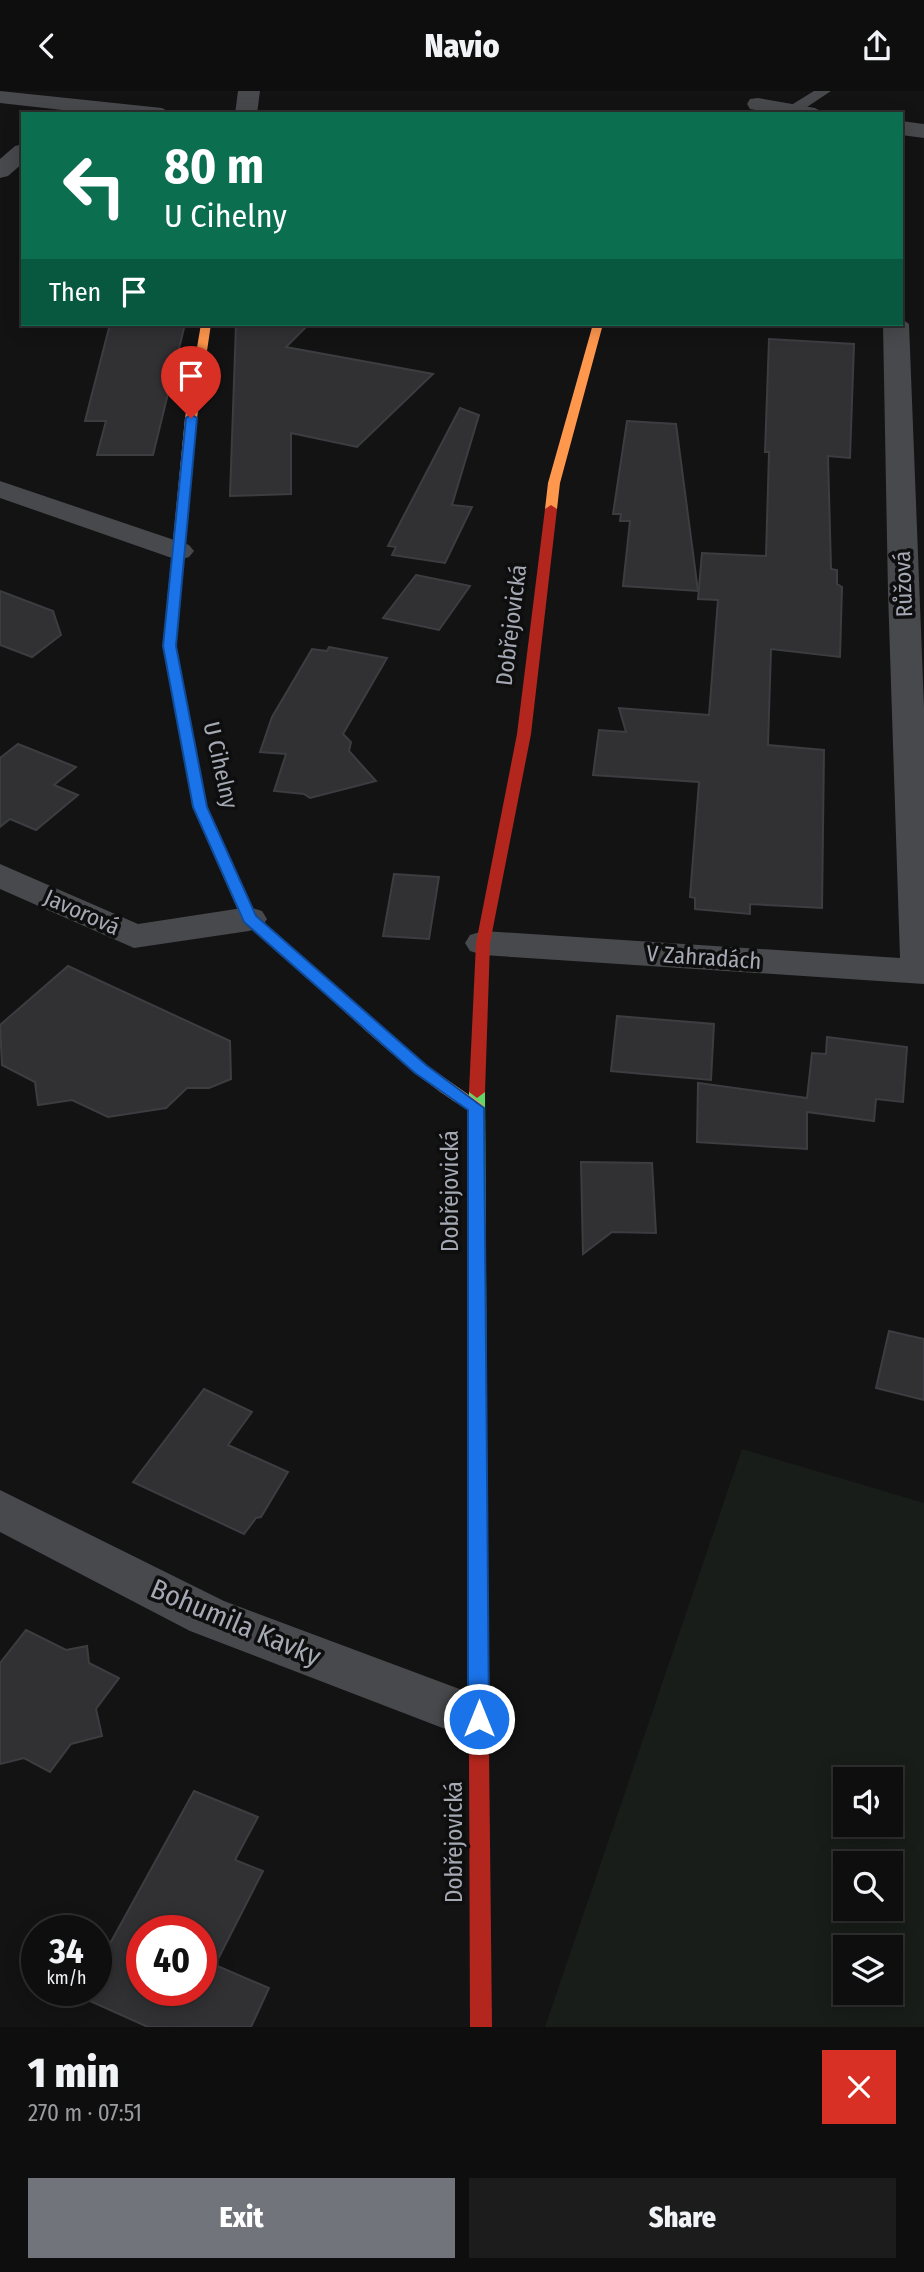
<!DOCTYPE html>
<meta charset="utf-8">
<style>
body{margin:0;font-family:"Fira Sans Condensed",sans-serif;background:#1c1c1d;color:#f1f3f6;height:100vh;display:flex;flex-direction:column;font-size:26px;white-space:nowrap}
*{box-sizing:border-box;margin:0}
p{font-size:23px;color:#9b9c9e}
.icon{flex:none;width:38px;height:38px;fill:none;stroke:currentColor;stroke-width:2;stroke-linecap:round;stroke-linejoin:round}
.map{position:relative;height:1936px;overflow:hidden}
.drawer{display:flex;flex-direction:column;background:#0e0e0f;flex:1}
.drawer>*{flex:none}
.top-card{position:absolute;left:21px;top:21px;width:882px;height:214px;border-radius:0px;box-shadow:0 4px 18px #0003,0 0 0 2px #2e2e2f;background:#0b6e4f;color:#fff;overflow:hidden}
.buttons{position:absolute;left:833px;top:1676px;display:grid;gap:14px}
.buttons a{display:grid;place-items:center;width:70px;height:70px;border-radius:0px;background:#0e0e0f;box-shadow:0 4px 18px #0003,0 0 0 2px #2e2e2f;font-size:35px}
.speed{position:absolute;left:21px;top:1824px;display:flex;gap:14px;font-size:35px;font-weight:700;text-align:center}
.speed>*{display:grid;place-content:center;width:91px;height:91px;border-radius:50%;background:#0e0e0f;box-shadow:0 4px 18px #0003,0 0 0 2px #2e2e2f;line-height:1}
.speed small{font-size:18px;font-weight:400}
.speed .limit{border:10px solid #d22;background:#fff;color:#111}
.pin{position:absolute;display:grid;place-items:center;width:60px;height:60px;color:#fff;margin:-72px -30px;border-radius:50% 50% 50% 0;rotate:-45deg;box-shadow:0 0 7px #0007}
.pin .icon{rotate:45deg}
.me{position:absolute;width:77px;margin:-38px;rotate:0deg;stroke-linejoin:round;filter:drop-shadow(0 0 5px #0008)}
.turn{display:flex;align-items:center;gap:24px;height:147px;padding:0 28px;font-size:32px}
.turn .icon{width:91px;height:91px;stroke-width:2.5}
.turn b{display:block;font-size:49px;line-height:60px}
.then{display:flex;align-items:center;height:66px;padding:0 28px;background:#0003;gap:14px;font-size:26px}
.round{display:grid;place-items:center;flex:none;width:74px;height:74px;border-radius:0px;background:#1c1c1d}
.head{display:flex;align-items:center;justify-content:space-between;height:119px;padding:0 28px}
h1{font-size:42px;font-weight:800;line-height:52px}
.action{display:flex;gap:14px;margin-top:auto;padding:14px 28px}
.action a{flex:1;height:80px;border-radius:0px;background:#72747c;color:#fff;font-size:28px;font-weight:800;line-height:80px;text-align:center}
.action a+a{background:#1c1c1d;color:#f1f3f6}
header{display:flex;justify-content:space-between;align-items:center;height:91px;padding:0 28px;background:#0e0e0f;font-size:32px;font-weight:800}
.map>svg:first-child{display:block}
</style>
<header><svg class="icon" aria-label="back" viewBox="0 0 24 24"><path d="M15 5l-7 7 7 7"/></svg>Navio<svg class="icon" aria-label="share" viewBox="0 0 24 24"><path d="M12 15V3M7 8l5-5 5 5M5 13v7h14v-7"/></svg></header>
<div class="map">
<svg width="924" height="1936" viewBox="0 0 924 1936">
<rect width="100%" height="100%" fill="#131314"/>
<path fill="#181d19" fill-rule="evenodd" d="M742,1358L924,1412V1936H545ZM845,1689H891V1734H845ZM845,1773H891V1818H845ZM845,1857H891V1902H845Z"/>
<g fill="#313134" stroke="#3c3d40" stroke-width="2" fill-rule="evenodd">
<polygon points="110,233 185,233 153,364 97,364 106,330 85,330"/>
<polygon points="236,233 309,233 286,256 433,283 357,356 291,342 291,403 230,405"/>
<polygon points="769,248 854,253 850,367 828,365 831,478 837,479 837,493 842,496 840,566 771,558 768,654 824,659 822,817 750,813 750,823 695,818 695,807 690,806 699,691 593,684 599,639 626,641 619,617 709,624 718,509 698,508 702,462 766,465 769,361 765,361"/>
<polygon points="460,317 479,324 452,414 472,416 445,472 392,464 396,456 388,455"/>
<polygon points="627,330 676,333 698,500 623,495 630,430 620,430 621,423 613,423"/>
<polygon points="416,484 470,495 439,539 383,527"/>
<polygon points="0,500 53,520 61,544 32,566 0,554"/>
<polygon points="329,556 387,567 343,643 351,651 349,660 376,690 310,707 304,703 274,700 286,663 260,661 272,626 312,558 327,560"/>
<polygon points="18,653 76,676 54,694 78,704 36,739 10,728 0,736 0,667"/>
<polygon points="394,783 439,786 429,848 383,845"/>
<polygon points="68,875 230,950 231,988 209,997 187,997 166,1017 108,1026 72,1009 38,1014 35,991 2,974 0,934"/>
<polygon points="617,925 714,933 711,989 611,980"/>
<polygon points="827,946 907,956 903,1011 876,1008 874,1030 807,1021 807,1058 697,1051 698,992 807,1007 812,962 826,963"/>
<polygon points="581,1071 652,1072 656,1142 612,1141 583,1163"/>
<polygon points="889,1240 924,1248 924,1309 876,1297"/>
<polygon points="204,1298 252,1321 228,1354 288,1381 261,1426 256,1427 244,1443 133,1391"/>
<polygon points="26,1539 66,1559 87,1555 89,1572 119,1587 96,1618 102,1645 71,1653 50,1681 24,1667 0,1673 0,1572"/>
<path d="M194,1700L258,1726L235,1769L263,1780L215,1874L269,1897L251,1936H148L81,1906L85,1899H96V1878ZM142,1839H201V1899H142Z"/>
</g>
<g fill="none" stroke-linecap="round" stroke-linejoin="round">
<polygon fill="#48494c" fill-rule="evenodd" points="814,0 831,0 798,22 788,22 788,16"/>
<g fill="#48494c" fill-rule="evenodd">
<polygon points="0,0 162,17 173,23 98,23 0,12"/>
<polygon points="238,0 260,0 257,23 235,23"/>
<polygon points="758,7 815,17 826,23 777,23 750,18 747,13 750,8"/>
<polygon points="901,30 924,33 924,47 901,44"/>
<polygon points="23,53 23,72 8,85 0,87 0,68 15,55"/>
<polygon points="901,227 909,233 924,617 924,893 483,864 470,860 465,852 470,844 483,840 900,867 888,501 883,233 901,233"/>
<polygon points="0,390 189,454 194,460 189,466 179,469 169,466 0,407"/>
<polygon points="0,773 138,833 249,816 262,820 267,828 262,836 249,840 134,857 0,798"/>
<polygon points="0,1399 224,1510 497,1612 504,1628 497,1644 479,1651 190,1540 0,1441"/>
</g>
<g fill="#63d668" fill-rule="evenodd">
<polygon points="171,529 177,533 175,555 207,716 255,826 323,884 326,888 323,892 313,892 242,828 193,716 163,555 165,533"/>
<polygon points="477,995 485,1001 487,1353 485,1358 478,1361 471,1358 469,1353 469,1001"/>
</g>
<g fill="#ff974d" fill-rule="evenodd">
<polygon points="201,233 211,233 197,327 177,533 171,537 165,533 185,327"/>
<polygon points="593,233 603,233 560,392 557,418 551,422 545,418 548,392"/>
<path d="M318,883L323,884L426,974L482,1013L484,1017L482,1021C458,1028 336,912 313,892L310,888L313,884Z"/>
<polygon points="478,1345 485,1348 487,1353 489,1660 486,1667 479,1670 472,1667 469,1660 469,1353 471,1348"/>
</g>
<g fill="#b3261e" fill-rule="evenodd">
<polygon points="551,414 557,418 531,643 490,852 485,1001 477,1007 469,1001 476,852 517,643 545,418"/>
<polygon points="479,1650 486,1653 489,1660 492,1936 470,1936 469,1660 472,1653"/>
</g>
</g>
<polygon fill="#1a73e8" stroke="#114b97" stroke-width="2" points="191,323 197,327 176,555 207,716 256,825 426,974 484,1017 489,1628 486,1634 479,1637 471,1634 468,1628 468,1019 415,982 244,831 193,716 163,555 186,327"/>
<g text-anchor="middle" stroke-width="7" stroke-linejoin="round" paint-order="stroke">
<g font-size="23" fill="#a5a9b4" stroke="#0e0e0f">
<text transform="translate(903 493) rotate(-92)" y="8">Růžová</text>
<text transform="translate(511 534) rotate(-83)" y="8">Dobřejovická</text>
<text transform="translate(221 674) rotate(77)" y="8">U Cihelny</text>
<text transform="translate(82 821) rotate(24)" y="8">Javorová</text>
<text transform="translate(704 866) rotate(4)" y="8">V Zahradách</text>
<text transform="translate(450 1100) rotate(-90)" y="8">Dobřejovická</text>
<text transform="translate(454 1751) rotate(-90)" y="8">Dobřejovická</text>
</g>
<g font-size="28" fill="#a5a9b4" stroke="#0e0e0f">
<text transform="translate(236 1531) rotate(23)" y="10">Bohumila Kavky</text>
</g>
</g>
</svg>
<div class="buttons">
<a><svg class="icon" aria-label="sound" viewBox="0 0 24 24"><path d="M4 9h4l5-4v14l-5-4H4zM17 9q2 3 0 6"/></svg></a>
<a><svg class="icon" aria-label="search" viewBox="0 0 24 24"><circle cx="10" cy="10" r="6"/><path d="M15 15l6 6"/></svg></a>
<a><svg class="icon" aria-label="layers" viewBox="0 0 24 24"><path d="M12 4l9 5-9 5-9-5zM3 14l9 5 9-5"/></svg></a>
</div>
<div class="speed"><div>34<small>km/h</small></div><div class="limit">40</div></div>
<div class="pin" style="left:191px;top:327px;background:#d93025"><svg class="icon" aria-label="arrive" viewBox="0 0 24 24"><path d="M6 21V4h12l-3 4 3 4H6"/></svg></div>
<svg class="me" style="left:479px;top:1628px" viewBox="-20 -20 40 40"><circle r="17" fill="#1a73e8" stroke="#fff" stroke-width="3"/><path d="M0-11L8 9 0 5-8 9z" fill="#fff"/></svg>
<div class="top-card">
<div class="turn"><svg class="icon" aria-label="left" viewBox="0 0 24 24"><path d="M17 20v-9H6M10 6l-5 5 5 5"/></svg><div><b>80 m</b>U Cihelny</div></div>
<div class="then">Then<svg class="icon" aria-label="arrive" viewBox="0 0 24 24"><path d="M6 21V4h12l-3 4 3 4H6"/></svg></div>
</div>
</div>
<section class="drawer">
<div class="head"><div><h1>1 min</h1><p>270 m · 07:51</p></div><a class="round" style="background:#d93025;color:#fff"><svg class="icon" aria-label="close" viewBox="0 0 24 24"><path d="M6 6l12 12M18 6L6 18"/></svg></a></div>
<div class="action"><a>Exit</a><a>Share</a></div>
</section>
